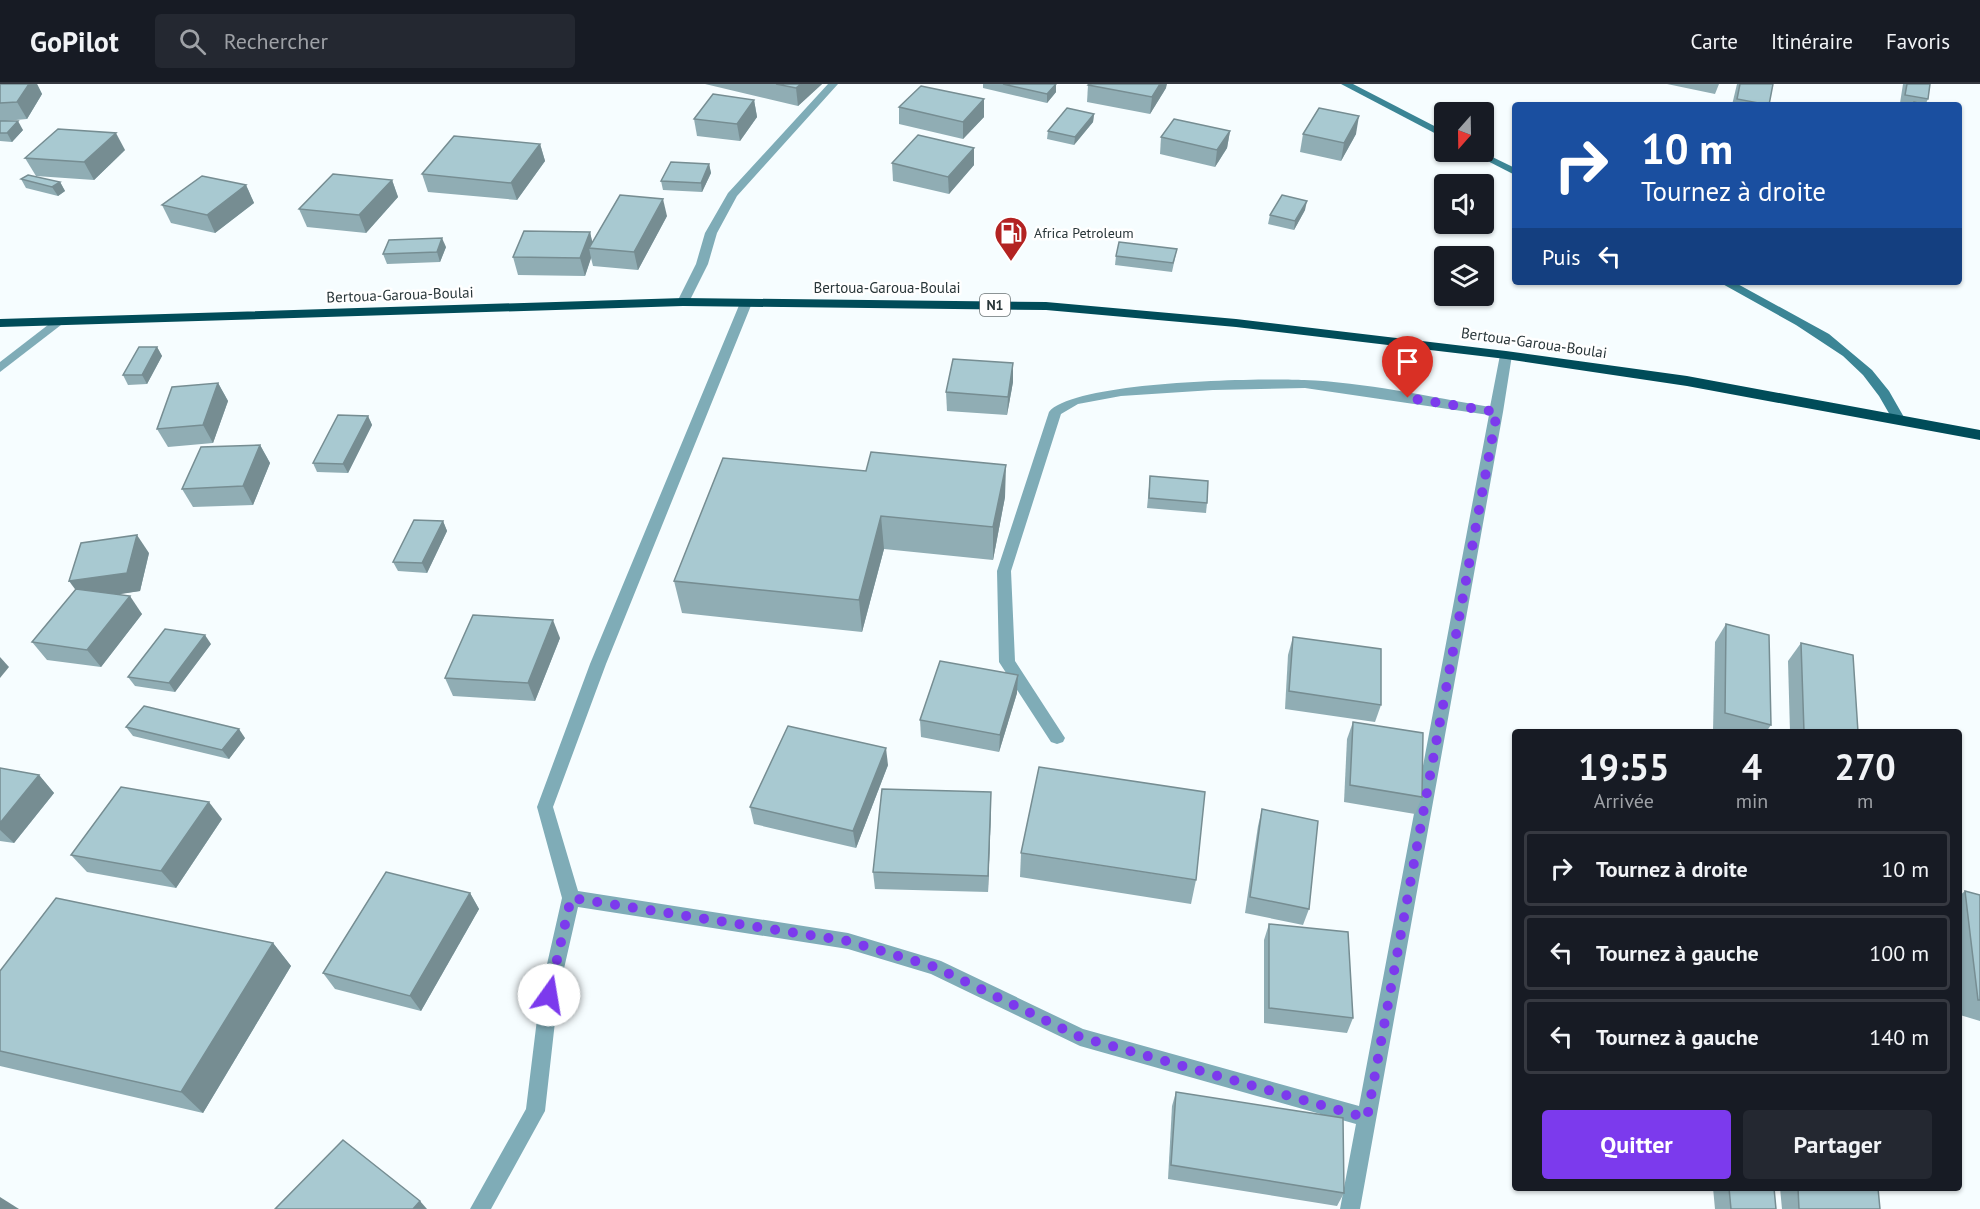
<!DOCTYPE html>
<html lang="fr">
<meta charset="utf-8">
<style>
body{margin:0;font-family:"PT Sans",sans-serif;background:#242831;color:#f1f3f6;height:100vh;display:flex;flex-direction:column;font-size:22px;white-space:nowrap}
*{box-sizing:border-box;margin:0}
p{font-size:20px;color:#9ea1a6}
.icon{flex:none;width:33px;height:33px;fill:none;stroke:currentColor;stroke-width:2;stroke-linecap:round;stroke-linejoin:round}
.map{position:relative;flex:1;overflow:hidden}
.details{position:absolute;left:1512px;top:645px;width:450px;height:462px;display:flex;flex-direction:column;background:#171b24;border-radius:6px;box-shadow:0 2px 4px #0004}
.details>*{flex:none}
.guide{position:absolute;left:1512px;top:18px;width:450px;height:183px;border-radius:6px;box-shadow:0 2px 4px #0004;background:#1a4fa0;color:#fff;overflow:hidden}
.needle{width:39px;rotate:200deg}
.tools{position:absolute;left:1434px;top:18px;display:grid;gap:12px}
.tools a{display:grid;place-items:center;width:60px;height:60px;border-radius:6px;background:#171b24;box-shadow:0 2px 4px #0004;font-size:30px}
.pin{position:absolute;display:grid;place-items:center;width:51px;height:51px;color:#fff;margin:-62px -26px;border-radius:50% 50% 50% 0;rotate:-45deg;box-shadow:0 0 6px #0007}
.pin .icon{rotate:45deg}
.me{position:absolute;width:66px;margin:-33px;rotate:13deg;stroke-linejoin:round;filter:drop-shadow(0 0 4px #0008)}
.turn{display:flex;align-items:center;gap:21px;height:126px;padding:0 30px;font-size:27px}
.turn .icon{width:78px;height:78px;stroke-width:2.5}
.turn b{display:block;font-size:42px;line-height:51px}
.then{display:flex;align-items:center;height:57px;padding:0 30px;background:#0003;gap:12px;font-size:22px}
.eta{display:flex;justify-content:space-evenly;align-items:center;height:102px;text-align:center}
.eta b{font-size:36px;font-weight:800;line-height:42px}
.action{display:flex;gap:12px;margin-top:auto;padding:12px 30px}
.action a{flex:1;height:69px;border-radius:6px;background:#7c3aed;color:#fff;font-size:24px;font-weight:800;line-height:69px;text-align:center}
.action a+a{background:#242831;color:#f1f3f6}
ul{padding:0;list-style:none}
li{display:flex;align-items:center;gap:18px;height:75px;margin:0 12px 9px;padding:0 18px;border:3px solid #363941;border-radius:6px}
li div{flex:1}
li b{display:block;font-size:22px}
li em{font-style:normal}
header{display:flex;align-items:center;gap:36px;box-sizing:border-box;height:84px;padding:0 30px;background:#171b24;border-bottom:2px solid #363941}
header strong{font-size:28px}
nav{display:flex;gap:33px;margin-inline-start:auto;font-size:21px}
.search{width:420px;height:54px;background:#242831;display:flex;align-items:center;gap:15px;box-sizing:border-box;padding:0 21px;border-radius:6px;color:#9ea1a6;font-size:22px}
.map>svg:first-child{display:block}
</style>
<header>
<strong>GoPilot</strong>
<div class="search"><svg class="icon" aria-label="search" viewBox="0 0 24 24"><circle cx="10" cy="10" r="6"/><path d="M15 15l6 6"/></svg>Rechercher</div>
<nav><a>Carte</a><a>Itinéraire</a><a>Favoris</a></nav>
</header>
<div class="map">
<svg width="1980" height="1125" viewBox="0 0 1980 1125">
<rect width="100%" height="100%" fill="#f6fdff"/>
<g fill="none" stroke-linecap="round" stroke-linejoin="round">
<g fill="#7facb7" fill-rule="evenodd">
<polygon points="828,0 838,0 737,112 717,149 708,180 689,218 683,222 679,220 677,218 696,180 705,149 728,109"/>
<path d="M746,215L752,219L606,580L553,723L578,807L848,849L941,877L1083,945L1359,1022L1489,331L1305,304L1213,306L1121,312L1078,320L1061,330L1011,487L1015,577L1065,654L1063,658L1057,660L1051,658L999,578L997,487L1049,328C1074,297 1260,294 1304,296C1364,298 1430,313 1490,323L1500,271L1502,268H1510L1512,271L1503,328L1360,1125H1340L1356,1040L1080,962L931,890L848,865L578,823L558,911L545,1027L491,1125H470L526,1025L540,911L562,814L537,723L590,580L740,219Z"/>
<polygon points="57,234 61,235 61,241 0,288 0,278"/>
</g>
<g fill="#3b8595" fill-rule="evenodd">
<polygon points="1341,0 1353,0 1444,47 1444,54"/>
<polygon points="1470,68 1482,68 1515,84 1515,91"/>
<polygon points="1719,198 1734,198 1829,250 1872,286 1889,307 1905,335 1904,338 1894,338 1879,312 1863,291 1843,272 1796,241"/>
</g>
<polygon fill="#004c59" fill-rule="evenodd" points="683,214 1046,218 1236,235 1506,267 1687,292 1980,346 1980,356 1687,302 1506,275 1236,243 1046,226 683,222 0,243 0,235"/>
</g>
<g fill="#90adb4">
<polygon points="0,0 37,0 42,10 27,35 5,37 23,46 12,58 0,57"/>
<polygon points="705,0 822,0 798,22"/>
<polygon points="983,0 1056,0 1056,8 1047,19 983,4"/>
<polygon points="1667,0 1719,0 1715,10"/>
<polygon points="1737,0 1773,0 1769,21 1732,21"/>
<polygon points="1903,0 1930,0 1928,15 1925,21 1926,21 1907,21 1900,19"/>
<polygon points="1088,1 1166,4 1150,30 1087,18"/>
<polygon points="984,15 984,33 963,55 899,40 899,23"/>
<polygon points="754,16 757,33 740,57 697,52 694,35"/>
<polygon points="1094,30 1093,38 1074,61 1047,55 1048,47"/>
<polygon points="1230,47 1227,64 1215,83 1160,70 1161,53"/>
<polygon points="1303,50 1356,50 1341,77 1300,68"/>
<polygon points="540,60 545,77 517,116 428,108 422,90"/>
<polygon points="125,66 94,96 36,92 25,74"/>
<polygon points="892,79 974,81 949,110 893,97"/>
<polygon points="709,80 711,89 702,108 663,106 661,97"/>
<polygon points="21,95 60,98 65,107 58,112 26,104"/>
<polygon points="392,96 398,113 366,149 307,143 299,125"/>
<polygon points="246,101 254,119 215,149 171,139 162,121"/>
<polygon points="1305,126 1294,146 1268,140 1270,131"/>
<polygon points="667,132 638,186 593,182 591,174 585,192 518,191 513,173 590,148 592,158"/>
<polygon points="446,163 440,178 387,180 383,170"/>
<polygon points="1177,165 1172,188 1115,181 1116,172"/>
<polygon points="157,263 162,272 147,300 128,301 123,291"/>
<polygon points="1013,279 1013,298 1007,331 947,327 946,308"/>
<polygon points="218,299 228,317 213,359 168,363 157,345"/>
<polygon points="368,332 372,341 348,389 317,388 313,379"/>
<polygon points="260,361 270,379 253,421 193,423 182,405"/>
<polygon points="866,387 1005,413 993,476 884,465 862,548 682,529 674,497"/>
<polygon points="1150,392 1207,419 1206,429 1147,424"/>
<polygon points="443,437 447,447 427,489 398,487 393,478"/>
<polygon points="149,469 140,507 118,510 142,530 101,583 47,576 32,558"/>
<polygon points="1726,540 1771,641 1766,648 1719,648 1713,647 1715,558"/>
<polygon points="1293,553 1381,621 1375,638 1285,625 1288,571"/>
<polygon points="560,554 535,617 453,612 445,594"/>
<polygon points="1801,559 1858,648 1790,648 1788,577"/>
<polygon points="211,560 175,608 135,602 128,593"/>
<polygon points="1017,609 999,668 921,653 920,636"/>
<polygon points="1353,638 1422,713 1415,730 1344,718 1347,655"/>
<polygon points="126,643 245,654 229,675 133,652"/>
<polygon points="888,681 856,764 754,740 750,723"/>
<polygon points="0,684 39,691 54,709 14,759 0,757"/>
<polygon points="991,725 988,808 875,805 873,788"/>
<polygon points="1262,725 1309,825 1303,841 1245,829 1258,742"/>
<polygon points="222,735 176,804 87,788 71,771"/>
<polygon points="1021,769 1196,796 1191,820 1020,793"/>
<polygon points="1965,807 1980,811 1980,937 1960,931 1959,922 1959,812"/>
<polygon points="470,809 479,825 421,927 335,905 323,889"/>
<polygon points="1269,840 1353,934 1347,949 1264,939 1264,856"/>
<polygon points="273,859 291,882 203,1029 0,982 0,887"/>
<polygon points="1176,1008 1344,1109 1337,1122 1168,1095 1172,1022"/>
<polygon points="1713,1104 1774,1104 1776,1125 1715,1125"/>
<polygon points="1780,1104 1878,1104 1880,1125 1782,1125"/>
</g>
<g fill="#768d92">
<polygon points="29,0 37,0 42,10 27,35 17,18"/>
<polygon points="801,0 822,0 798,22 796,4"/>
<polygon points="1056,0 1056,8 1047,19 1047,10"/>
<polygon points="1160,0 1167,0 1166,4 1150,30 1152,13"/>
<polygon points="984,15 984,33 963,55 963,38"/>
<polygon points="754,16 757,33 740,57 737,40"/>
<polygon points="1094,30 1093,38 1074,61 1075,53"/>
<polygon points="1359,32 1356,50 1341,77 1344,59"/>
<polygon points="18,37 23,46 12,58 7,49"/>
<polygon points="1230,47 1227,64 1215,83 1217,66"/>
<polygon points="116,49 125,66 94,96 84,78"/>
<polygon points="540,60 545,77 517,116 511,99"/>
<polygon points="974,64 974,81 949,110 948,93"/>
<polygon points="709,80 711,89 702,108 701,99"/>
<polygon points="392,96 398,113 366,149 359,131"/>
<polygon points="60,98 65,107 58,112 52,103"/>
<polygon points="246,101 254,119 215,149 207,131"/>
<polygon points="663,115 667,132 638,186 634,168"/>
<polygon points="1307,117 1305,126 1294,146 1295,137"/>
<polygon points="590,148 594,165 589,164 591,174 585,192 580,174"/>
<polygon points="442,154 446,163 440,178 437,168"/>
<polygon points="157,263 162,272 147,300 142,291"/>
<polygon points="1013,279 1013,298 1007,331 1008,313"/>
<polygon points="218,299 228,317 213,359 203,341"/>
<polygon points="368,332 372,341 348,389 343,380"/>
<polygon points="260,361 270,379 253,421 243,402"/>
<polygon points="1006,381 1005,413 993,476 993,443"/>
<polygon points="881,432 884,465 862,548 859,516"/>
<polygon points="443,437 447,447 427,489 422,479"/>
<polygon points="137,451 149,469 140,507 83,516 69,497"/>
<polygon points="130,512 142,530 101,583 87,566"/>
<polygon points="553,536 560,554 535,617 528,599"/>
<polygon points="205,551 211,560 175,608 169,599"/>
<polygon points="0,573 9,583 0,594"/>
<polygon points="1018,591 1017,609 999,668 1000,651"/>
<polygon points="239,645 245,654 229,675 222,666"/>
<polygon points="886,664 888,681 856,764 853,747"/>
<polygon points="39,691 54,709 14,759 0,746 0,739"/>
<polygon points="991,708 991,725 988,808 988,792"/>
<polygon points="209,718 222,735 176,804 161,787"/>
<polygon points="470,809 479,825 421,927 410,912"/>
<polygon points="273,859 291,882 203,1029 181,1008"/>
<polygon points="0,1113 19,1125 0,1125"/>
<polygon points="420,1117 427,1125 413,1125"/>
</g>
<g fill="#a8c9d1" stroke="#768d92" stroke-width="1.5">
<polygon points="0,0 29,0 17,18 0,19"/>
<polygon points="776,0 801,0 796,4"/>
<polygon points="1003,0 1056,0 1047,10"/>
<polygon points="1089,0 1160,0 1152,13 1088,1"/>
<polygon points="1740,0 1773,0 1769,21 1737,15"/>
<polygon points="1907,0 1930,0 1928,15 1905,11"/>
<polygon points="921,2 984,15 963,38 899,23"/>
<polygon points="713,10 754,16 737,40 694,35"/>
<polygon points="1914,18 1926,21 1913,21"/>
<polygon points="1067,24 1094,30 1075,53 1048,47"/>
<polygon points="1319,24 1359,32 1344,59 1303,50"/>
<polygon points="1174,35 1230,47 1217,66 1161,53"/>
<polygon points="0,37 18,37 7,49 0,49"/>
<polygon points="58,45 116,49 84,78 25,74"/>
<polygon points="918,51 974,64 948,93 892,79"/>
<polygon points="454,52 540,60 511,99 422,90"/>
<polygon points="671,78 709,80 701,99 661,97"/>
<polygon points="333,90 392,96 359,131 299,125"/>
<polygon points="28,91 60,98 52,103 21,95"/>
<polygon points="202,92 246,101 207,131 162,121"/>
<polygon points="620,111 663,115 634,168 589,164"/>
<polygon points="1282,111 1307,117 1295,137 1270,131"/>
<polygon points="524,147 590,148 580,174 513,173"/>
<polygon points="442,154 437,168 383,170 389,156"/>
<polygon points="1119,158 1177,165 1173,179 1116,172"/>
<polygon points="139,263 157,263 142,291 123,291"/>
<polygon points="953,275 1013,279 1008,313 946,308"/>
<polygon points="218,299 203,341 157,345 172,303"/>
<polygon points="338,331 368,332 343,380 313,379"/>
<polygon points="260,361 243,402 182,405 201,363"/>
<polygon points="871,368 1006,381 993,443 881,432 859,516 674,497 723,374 866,387"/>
<polygon points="1150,392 1208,397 1207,419 1149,414"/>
<polygon points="414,436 443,437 422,479 393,478"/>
<polygon points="137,451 127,489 69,497 81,459"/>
<polygon points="76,505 130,512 87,566 32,558"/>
<polygon points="473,531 553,536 528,599 445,594"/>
<polygon points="1726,540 1769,551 1771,641 1725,629"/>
<polygon points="165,545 205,551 169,599 128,593"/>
<polygon points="1293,553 1381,565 1381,621 1289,607"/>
<polygon points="1801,559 1853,571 1858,648 1804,648"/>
<polygon points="940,577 1018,591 1000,651 920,636"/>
<polygon points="144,622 239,645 222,666 126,643"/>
<polygon points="1353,638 1423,649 1422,713 1350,701"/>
<polygon points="788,642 886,664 853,747 750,723"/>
<polygon points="1039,683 1205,708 1196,796 1021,769"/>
<polygon points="0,684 39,691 0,739"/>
<polygon points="121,703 209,718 161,787 71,771"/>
<polygon points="882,705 991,708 988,792 873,788"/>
<polygon points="1262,725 1318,737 1309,825 1250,813"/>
<polygon points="386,788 470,809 410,912 323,889"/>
<polygon points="1965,807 1980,811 1980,916 1978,916"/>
<polygon points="56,814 273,859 181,1008 0,967 0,887"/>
<polygon points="1269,840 1348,848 1353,934 1269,924"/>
<polygon points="1176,1008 1343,1034 1344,1109 1171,1081"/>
<polygon points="343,1056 420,1117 413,1125 275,1125"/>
<polygon points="1729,1104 1774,1104 1776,1125 1731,1125"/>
<polygon points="1798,1104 1878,1104 1880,1125 1799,1125"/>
</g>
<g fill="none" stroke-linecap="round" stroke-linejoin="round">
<polyline stroke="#7c3aed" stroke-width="10" stroke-dasharray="0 18" points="549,911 571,814 848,857 935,883 1080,953 1367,1034 1497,328 1408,314"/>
</g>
<defs>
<symbol id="fuel-pin" viewBox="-11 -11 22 30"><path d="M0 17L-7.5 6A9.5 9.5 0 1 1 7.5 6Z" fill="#b32322" stroke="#fff"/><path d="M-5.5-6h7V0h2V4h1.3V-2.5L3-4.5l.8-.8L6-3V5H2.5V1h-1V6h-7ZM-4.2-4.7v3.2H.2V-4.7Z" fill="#fff"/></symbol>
</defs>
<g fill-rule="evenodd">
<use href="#fuel-pin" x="992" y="130" width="38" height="52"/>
</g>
<g text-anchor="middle" stroke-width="5" stroke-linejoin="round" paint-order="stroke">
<g font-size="14" fill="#293639" stroke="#fff" text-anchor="start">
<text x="1034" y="154">Africa Petroleum</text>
</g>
<rect fill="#fff" stroke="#697274" stroke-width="1.5" x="980" y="210" width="30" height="22" rx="4.5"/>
<g font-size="14" font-weight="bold" fill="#293639">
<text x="995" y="226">N1</text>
</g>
<g font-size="15" fill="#293639" stroke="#fff">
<text x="887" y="209">Bertoua-Garoua-Boulai</text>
<text transform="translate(400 211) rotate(-2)" y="5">Bertoua-Garoua-Boulai</text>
<text transform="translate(1534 259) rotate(8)" y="5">Bertoua-Garoua-Boulai</text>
</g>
</g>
</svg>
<div class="tools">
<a><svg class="needle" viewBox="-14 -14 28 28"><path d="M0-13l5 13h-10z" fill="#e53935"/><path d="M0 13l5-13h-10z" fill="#9ea1a6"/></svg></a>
<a><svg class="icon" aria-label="sound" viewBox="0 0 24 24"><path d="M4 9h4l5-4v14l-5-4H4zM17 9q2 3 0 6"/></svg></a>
<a><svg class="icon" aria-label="layers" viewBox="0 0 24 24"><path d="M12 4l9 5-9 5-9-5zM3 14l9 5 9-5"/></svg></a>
</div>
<div class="pin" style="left:1408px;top:314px;background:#d93025"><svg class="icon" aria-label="arrive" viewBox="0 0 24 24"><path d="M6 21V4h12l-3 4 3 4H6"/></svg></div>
<svg class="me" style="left:549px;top:911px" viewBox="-20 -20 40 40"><circle r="19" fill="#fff"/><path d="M0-13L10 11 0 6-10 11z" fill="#7c3aed"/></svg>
<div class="guide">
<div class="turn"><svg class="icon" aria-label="right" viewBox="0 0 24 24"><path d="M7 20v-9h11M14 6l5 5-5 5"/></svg><div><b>10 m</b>Tournez à droite</div></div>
<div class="then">Puis<svg class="icon" aria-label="left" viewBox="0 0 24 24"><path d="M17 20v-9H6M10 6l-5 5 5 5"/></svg></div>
</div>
<section class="details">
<div class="eta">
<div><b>19:55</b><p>Arrivée</p></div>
<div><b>4</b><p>min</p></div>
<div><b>270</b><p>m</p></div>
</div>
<ul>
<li><svg class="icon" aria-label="right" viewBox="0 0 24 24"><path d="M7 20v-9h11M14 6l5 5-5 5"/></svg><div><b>Tournez à droite</b></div><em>10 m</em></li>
<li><svg class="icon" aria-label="left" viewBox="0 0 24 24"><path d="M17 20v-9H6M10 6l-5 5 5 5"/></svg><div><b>Tournez à gauche</b></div><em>100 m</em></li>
<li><svg class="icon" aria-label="left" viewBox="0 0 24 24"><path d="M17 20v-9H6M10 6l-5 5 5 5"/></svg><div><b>Tournez à gauche</b></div><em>140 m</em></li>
</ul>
<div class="action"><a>Quitter</a><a>Partager</a></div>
</section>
</div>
